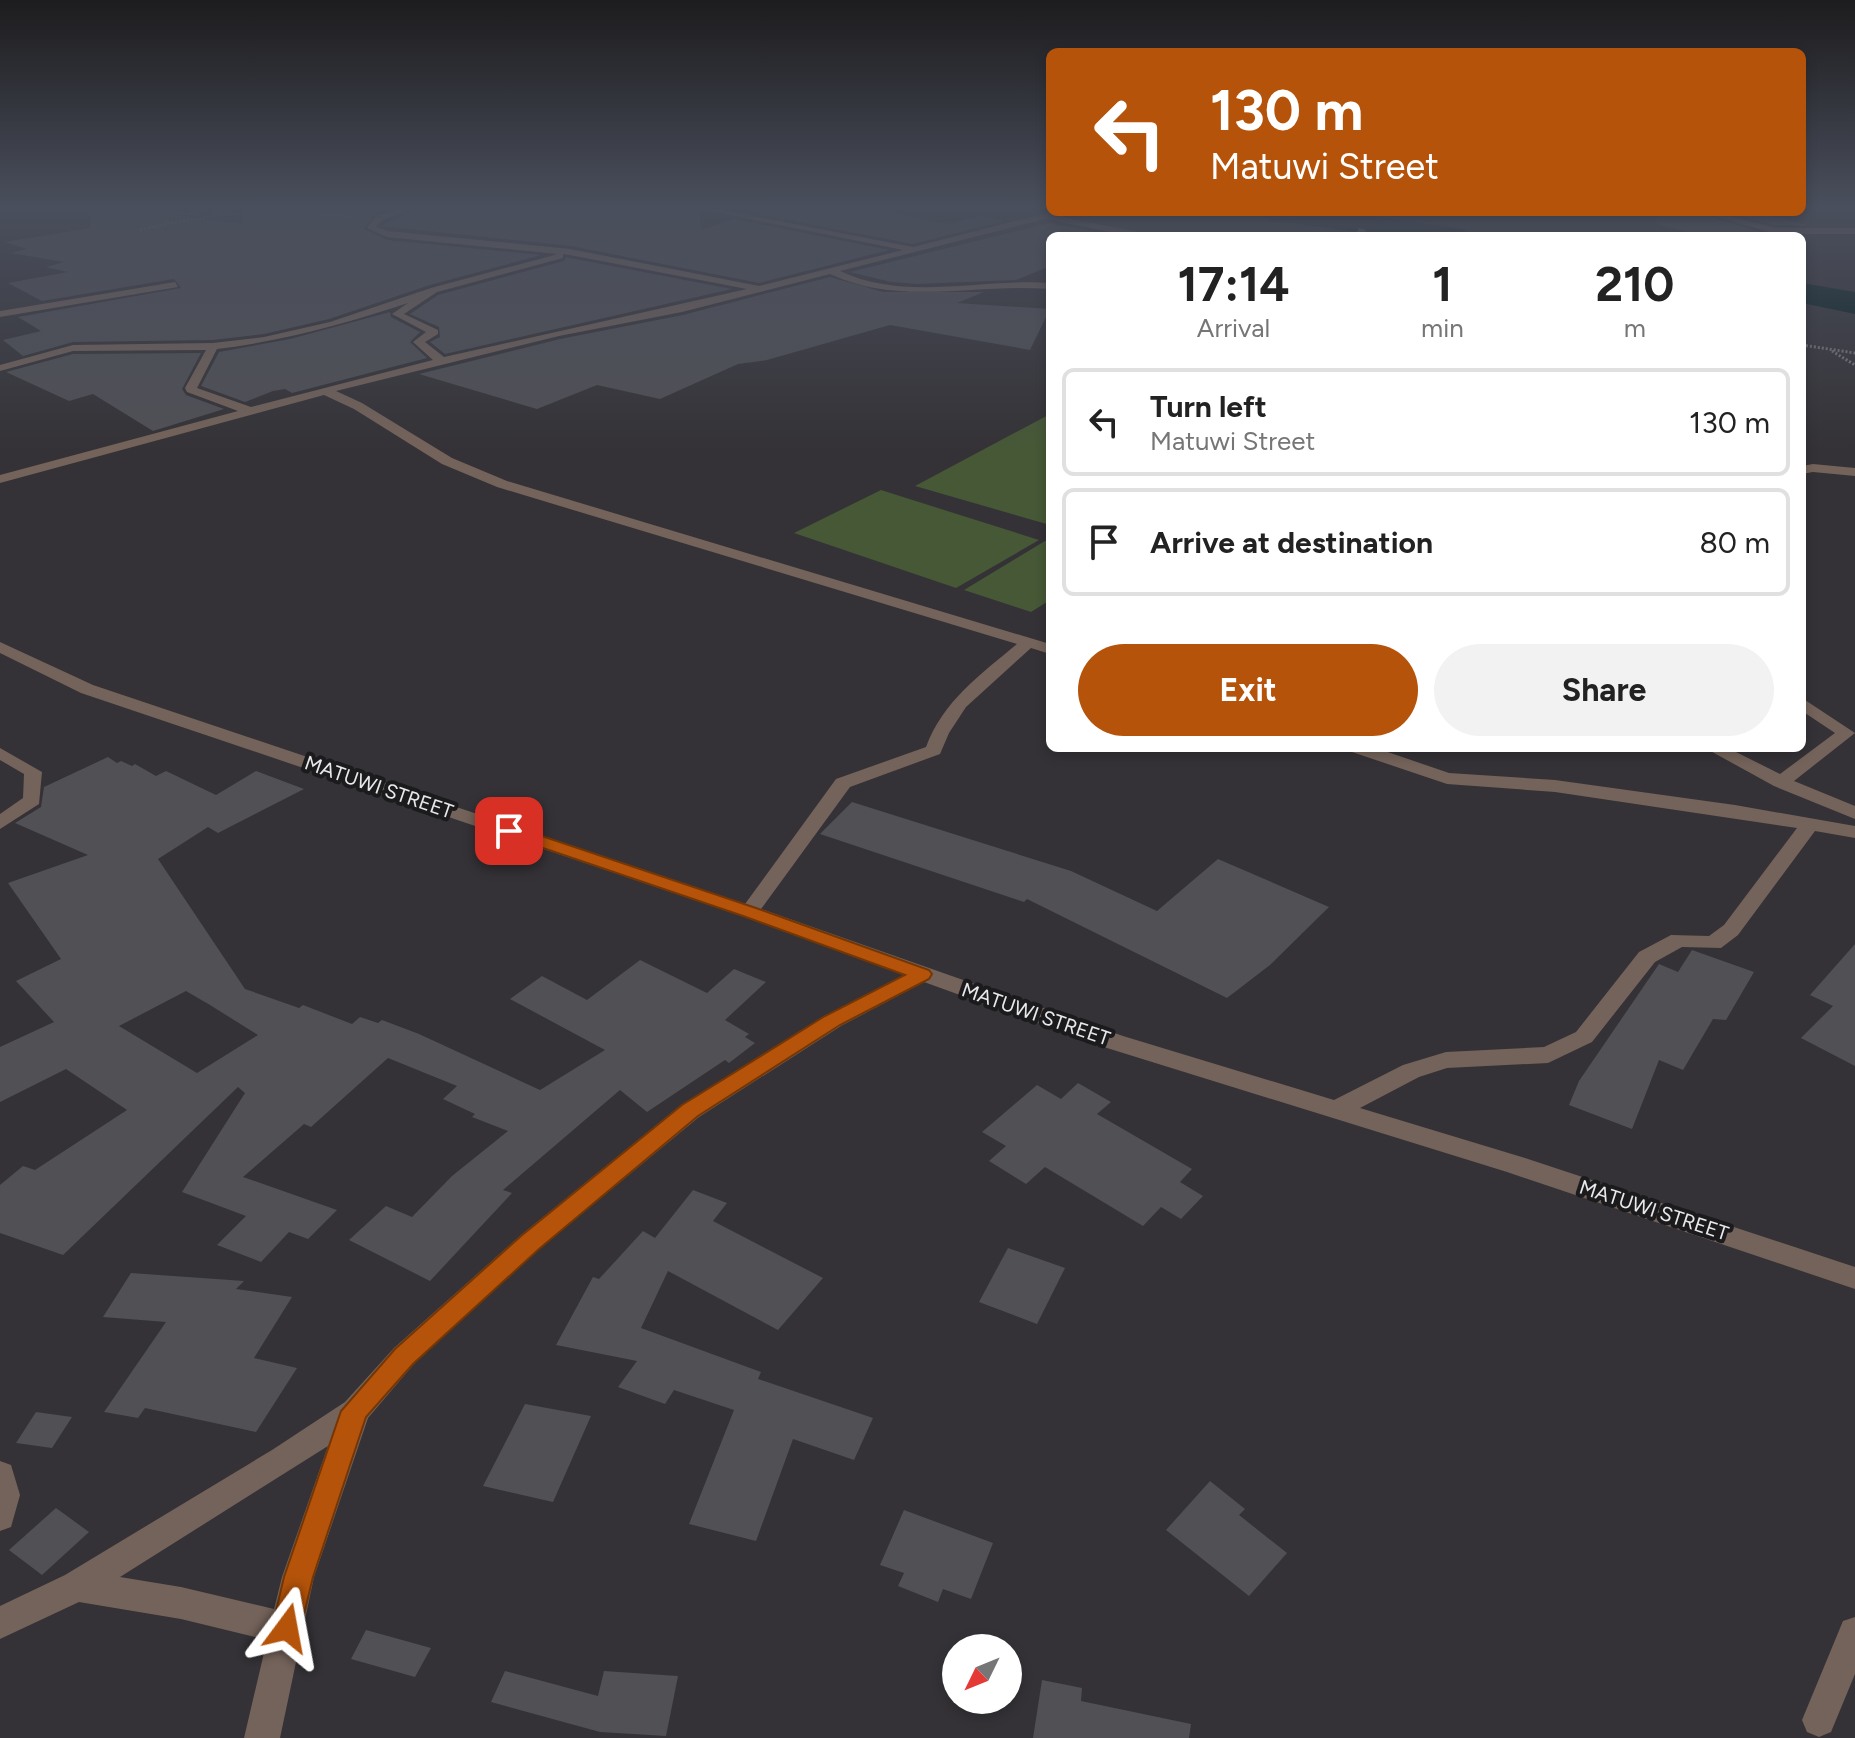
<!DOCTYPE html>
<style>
body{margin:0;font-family:Figtree,sans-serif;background:#f2f2f2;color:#222;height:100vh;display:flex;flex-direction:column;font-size:30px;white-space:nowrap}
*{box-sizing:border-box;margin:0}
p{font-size:26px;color:#767676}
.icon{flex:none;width:44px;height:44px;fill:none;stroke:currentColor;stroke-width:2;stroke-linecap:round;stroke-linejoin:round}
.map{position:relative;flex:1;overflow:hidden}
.drawer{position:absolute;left:1046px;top:232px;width:760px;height:520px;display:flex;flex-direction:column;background:#fff;border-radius:12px;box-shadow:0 4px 12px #0003}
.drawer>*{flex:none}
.guide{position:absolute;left:1046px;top:48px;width:760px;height:168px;border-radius:12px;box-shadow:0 4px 12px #0003;background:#b45309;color:#fff;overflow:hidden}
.needle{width:52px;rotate:227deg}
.tools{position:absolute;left:942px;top:1634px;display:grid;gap:16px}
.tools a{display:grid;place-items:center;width:80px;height:80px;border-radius:50%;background:#fff;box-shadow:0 4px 12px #0003;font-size:40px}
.pin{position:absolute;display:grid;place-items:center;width:68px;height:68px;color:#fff;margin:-34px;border-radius:16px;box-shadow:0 4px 12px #0006}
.me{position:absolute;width:88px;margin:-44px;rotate:13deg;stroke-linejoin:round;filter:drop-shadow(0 0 6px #0008)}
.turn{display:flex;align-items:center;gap:28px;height:168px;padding:0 32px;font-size:36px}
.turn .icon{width:104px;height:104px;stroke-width:2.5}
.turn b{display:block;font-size:56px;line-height:68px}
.eta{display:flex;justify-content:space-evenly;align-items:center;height:136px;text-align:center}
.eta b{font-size:48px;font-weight:700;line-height:56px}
.action{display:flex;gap:16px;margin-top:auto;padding:16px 32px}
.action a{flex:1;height:92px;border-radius:48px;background:#b45309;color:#fff;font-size:32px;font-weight:700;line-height:92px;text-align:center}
.action a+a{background:#f2f2f2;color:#222}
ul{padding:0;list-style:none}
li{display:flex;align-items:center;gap:24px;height:108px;margin:0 16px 12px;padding:0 16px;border:4px solid #e0e0e0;border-radius:12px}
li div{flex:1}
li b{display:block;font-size:30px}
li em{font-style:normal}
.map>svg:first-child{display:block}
</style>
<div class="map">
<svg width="1855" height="1738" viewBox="0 0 1855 1738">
<rect width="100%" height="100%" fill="#343236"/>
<g fill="#465836">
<polygon points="1050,414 1050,525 915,486"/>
<polygon points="881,490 1039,540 956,588 794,533"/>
<polygon points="1045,541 1050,543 1050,600 1031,612 964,590"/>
</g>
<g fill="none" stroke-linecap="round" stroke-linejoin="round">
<g fill="#001b1c" fill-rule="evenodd">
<polygon points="1260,212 1342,212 1453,227 1464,229 1469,236 1385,236 1275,221 1265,218"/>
<polygon points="1802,283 1855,292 1855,314 1802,303"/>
</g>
</g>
<g fill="#505055" fill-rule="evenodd">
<polygon points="91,207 141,210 155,208 166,214 242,224 243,207 395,207 374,214 364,229 387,240 541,255 430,285 329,319 264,334 213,340 73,342 23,356 3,340 41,331 18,317 181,288 174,279 42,301 8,283 68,272 46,267 64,262 11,253 27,249 5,242 91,228"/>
<polygon points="420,207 687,207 699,212 702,230 734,219 889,250 759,283 571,246 381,226"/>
<polygon points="769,207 863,207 948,224 981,216 1004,221 913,244 752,213"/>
<polygon points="1657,212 1697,212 1772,236 1705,236 1656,224"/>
<polygon points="1726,212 1754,212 1808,225 1776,225"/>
<polygon points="1050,223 1116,236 1050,236 1050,266 1016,280 917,284 891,282 850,272"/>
<polygon points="566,257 570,258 732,289 445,354 430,342 440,337 439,327 410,314 438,295 564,261"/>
<polygon points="830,277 883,292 984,292 957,303 1050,309 1030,350 890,325 767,360 738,364 660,399 597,385 537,409 419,374 560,339 683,315"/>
<polygon points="390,312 391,317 420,332 410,342 427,358 292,393 285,389 273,391 245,402 201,386 219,352 290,339"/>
<polygon points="201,353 182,389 186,395 224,409 153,431 93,394 69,401 6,372 73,354"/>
<path d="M108,757L117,763L121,761L132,766L135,764L156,776L166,771L216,795L256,771L304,789L218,833L208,827L158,859L245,989L299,1008L303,1005L352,1024L360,1017L378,1023L382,1020L419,1034L540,1090L605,1050L510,999L542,976L587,1000L640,960L707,993L734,969L766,982L725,1020L749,1034L745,1037L755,1043L729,1063L725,1060L647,1112L620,1090L503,1190L512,1193L430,1281L349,1240L386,1206L412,1217L452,1176L508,1131L472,1117L475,1114L443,1099L457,1086L388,1058L311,1127L304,1124L243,1177L337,1210L308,1239L289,1232L261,1262L217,1245L246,1216L182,1192L245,1093L238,1087L63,1255L0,1233V1185L23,1166L35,1170L127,1110L66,1069L0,1102V1047L54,1022L16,981L61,959L8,883L88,855L15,823L41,807L44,787ZM186,991L210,1005L258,1035L197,1073L119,1026Z"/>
<polygon points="852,802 1071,871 1157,911 1218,859 1329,907 1270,965 1227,998 1027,899 1024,902 820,834"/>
<polygon points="1855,944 1855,1066 1801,1038 1833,1006 1810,995"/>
<polygon points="1692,950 1754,972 1726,1020 1713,1019 1683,1070 1659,1060 1632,1129 1569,1105 1579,1081 1659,964 1678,972"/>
<polygon points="1078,1083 1111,1102 1097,1114 1192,1169 1180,1182 1203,1196 1181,1219 1161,1207 1143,1226 1045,1167 1026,1184 989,1161 1006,1146 982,1132 1037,1085 1061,1099"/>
<polygon points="693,1190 727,1203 713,1221 823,1278 778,1330 668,1271 641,1328 761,1372 758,1379 873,1418 854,1460 793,1439 756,1541 689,1524 734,1410 674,1390 665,1404 618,1387 637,1361 556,1345 593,1277 599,1279 643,1231 655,1238"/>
<polygon points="1008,1248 1065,1268 1037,1324 979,1302"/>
<polygon points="131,1273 244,1281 236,1289 292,1297 254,1358 297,1368 256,1432 145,1408 138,1418 104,1412 166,1322 103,1317"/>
<polygon points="525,1404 591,1416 553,1502 483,1486"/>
<polygon points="36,1412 72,1417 52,1448 16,1443"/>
<polygon points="1210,1481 1245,1509 1239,1515 1287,1553 1249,1596 1166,1530"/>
<polygon points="56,1508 89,1532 42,1575 9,1550"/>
<polygon points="904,1510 993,1543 971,1599 943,1589 938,1602 898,1586 904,1573 880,1565"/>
<polygon points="366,1630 431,1648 415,1677 351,1659"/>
<polygon points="505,1671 598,1696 604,1671 678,1676 666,1736 600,1732 491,1702"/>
<polygon points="1042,1680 1082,1688 1081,1701 1191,1724 1189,1738 1033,1738"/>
</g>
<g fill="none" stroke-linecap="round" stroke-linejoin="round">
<g stroke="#7d7b7f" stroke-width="2" stroke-dasharray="2 2" stroke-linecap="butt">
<polyline points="187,207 163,212 202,215"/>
<polyline points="216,214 224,207"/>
<path d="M140,230C211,213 280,206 352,217"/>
</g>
<g stroke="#7d7b7f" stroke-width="3" stroke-dasharray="2 2" stroke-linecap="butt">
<polyline points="1802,345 1855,353"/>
<polyline points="1832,351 1855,365"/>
</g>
<g fill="#74635a" fill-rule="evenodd">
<path d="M405,207H417L382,220L376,227L388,231L570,249L759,286L903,250L690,207H706L913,247L1051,212H1065L1056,216L1148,234L1131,236L1045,219L840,271C905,302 981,278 1050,283V289C976,283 900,307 830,274L682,312L559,336L336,391L362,403L452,458L507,481L1050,644V654L1031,648L966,707L949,733L940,754L850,787L761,909L1123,1036L1334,1100L1403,1065L1446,1052L1544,1047L1576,1032L1639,952L1671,935L1709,936L1724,925L1797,828L1555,792L1447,784L1352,752L1349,748H1376L1449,773L1555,780L1735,805L1855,826V838L1815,831L1738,935L1721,948L1682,947L1655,962L1592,1042L1548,1063L1447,1068L1419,1077L1360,1108L1525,1158L1855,1267V1289L1507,1172L1107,1048L924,982L841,1026L699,1117L539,1249L414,1364L368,1418L314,1577L280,1738H244L267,1640L181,1619L79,1602L0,1639V1606L65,1575L272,1450L345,1402L394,1348L521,1235L681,1105L825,1016L904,975L742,916L81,693L0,653V642L93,685L745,904L836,779L926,747C943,701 981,674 1017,644L497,487L442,464L354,409L324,395L0,483V475L238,411L187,392L185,388L206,350L73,351L0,371V365L73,345L213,343L264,337L330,322L431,288L558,254L387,237L367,228L376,216ZM563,254L570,255L747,289L444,357L425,342L438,334V330L404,314L437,292L563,258ZM408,303L392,314L426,332L413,342L433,360L251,407L197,388L217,349C283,341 344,324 408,303ZM328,1446L282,1577L274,1609L181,1587L120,1577Z"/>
<polygon points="1845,207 1855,207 1855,211 1846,209"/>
<polygon points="1700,212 1714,212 1776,228 1855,228 1855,234 1776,234"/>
<polygon points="1359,228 1366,230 1363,236 1355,236"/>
<polygon points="175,282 178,287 0,317 0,311"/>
<polygon points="1813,464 1855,468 1855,476 1813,472 1802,474 1802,466"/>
<polygon points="1802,698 1855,733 1794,781 1855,806 1855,819 1774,786 1705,748 1728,748 1780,774 1835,733 1802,711"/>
<polygon points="0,748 42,772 39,804 0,829 0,814 23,798 24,774 0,760"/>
<polygon points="0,1461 11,1465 20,1495 11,1527 0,1531"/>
<polygon points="1855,1617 1855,1674 1831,1732 1819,1737 1807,1732 1802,1720 1843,1621"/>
</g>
</g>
<linearGradient id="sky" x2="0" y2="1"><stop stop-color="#1d1c1e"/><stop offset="0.46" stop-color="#4a4f5d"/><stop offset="1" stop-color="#4a4f5d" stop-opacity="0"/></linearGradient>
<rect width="1855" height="450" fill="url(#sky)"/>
<polygon fill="#b45309" stroke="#753606" stroke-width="2" points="509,825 756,908 929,970 932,974 929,979 840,1025 698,1116 539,1249 413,1364 366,1417 313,1577 298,1639 287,1643 276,1639 272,1628 284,1577 341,1411 395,1349 521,1236 682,1105 825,1016 905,975 743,916 502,834 500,831 502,827"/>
<g text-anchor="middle" stroke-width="8" stroke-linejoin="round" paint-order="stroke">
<g font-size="20" fill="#e9e8eb" stroke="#1b1a1c">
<text transform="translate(379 787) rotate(19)" y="7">MATUWI STREET</text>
<text transform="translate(1036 1014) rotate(19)" y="7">MATUWI STREET</text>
<text transform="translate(1654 1210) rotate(18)" y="7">MATUWI STREET</text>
</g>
</g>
</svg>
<div class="tools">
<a><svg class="needle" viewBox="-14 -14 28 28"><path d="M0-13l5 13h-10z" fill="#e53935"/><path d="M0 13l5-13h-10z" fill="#767676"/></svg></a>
</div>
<div class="pin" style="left:509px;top:831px;background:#d93025"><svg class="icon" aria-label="arrive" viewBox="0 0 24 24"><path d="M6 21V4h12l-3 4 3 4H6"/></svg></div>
<svg class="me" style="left:287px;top:1628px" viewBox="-20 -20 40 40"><path d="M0-17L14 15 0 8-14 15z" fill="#b45309" stroke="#fff" stroke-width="4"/></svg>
<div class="guide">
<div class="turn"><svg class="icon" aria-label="left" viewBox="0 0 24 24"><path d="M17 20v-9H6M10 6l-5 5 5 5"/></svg><div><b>130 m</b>Matuwi Street</div></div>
</div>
<section class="drawer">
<div class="eta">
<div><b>17:14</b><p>Arrival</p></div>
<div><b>1</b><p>min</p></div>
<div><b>210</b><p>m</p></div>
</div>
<ul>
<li><svg class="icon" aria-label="left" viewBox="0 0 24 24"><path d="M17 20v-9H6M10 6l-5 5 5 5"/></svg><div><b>Turn left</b><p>Matuwi Street</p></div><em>130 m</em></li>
<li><svg class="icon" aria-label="arrive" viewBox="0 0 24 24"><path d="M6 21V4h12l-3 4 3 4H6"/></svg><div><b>Arrive at destination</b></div><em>80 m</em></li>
</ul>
<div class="action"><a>Exit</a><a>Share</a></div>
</section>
</div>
